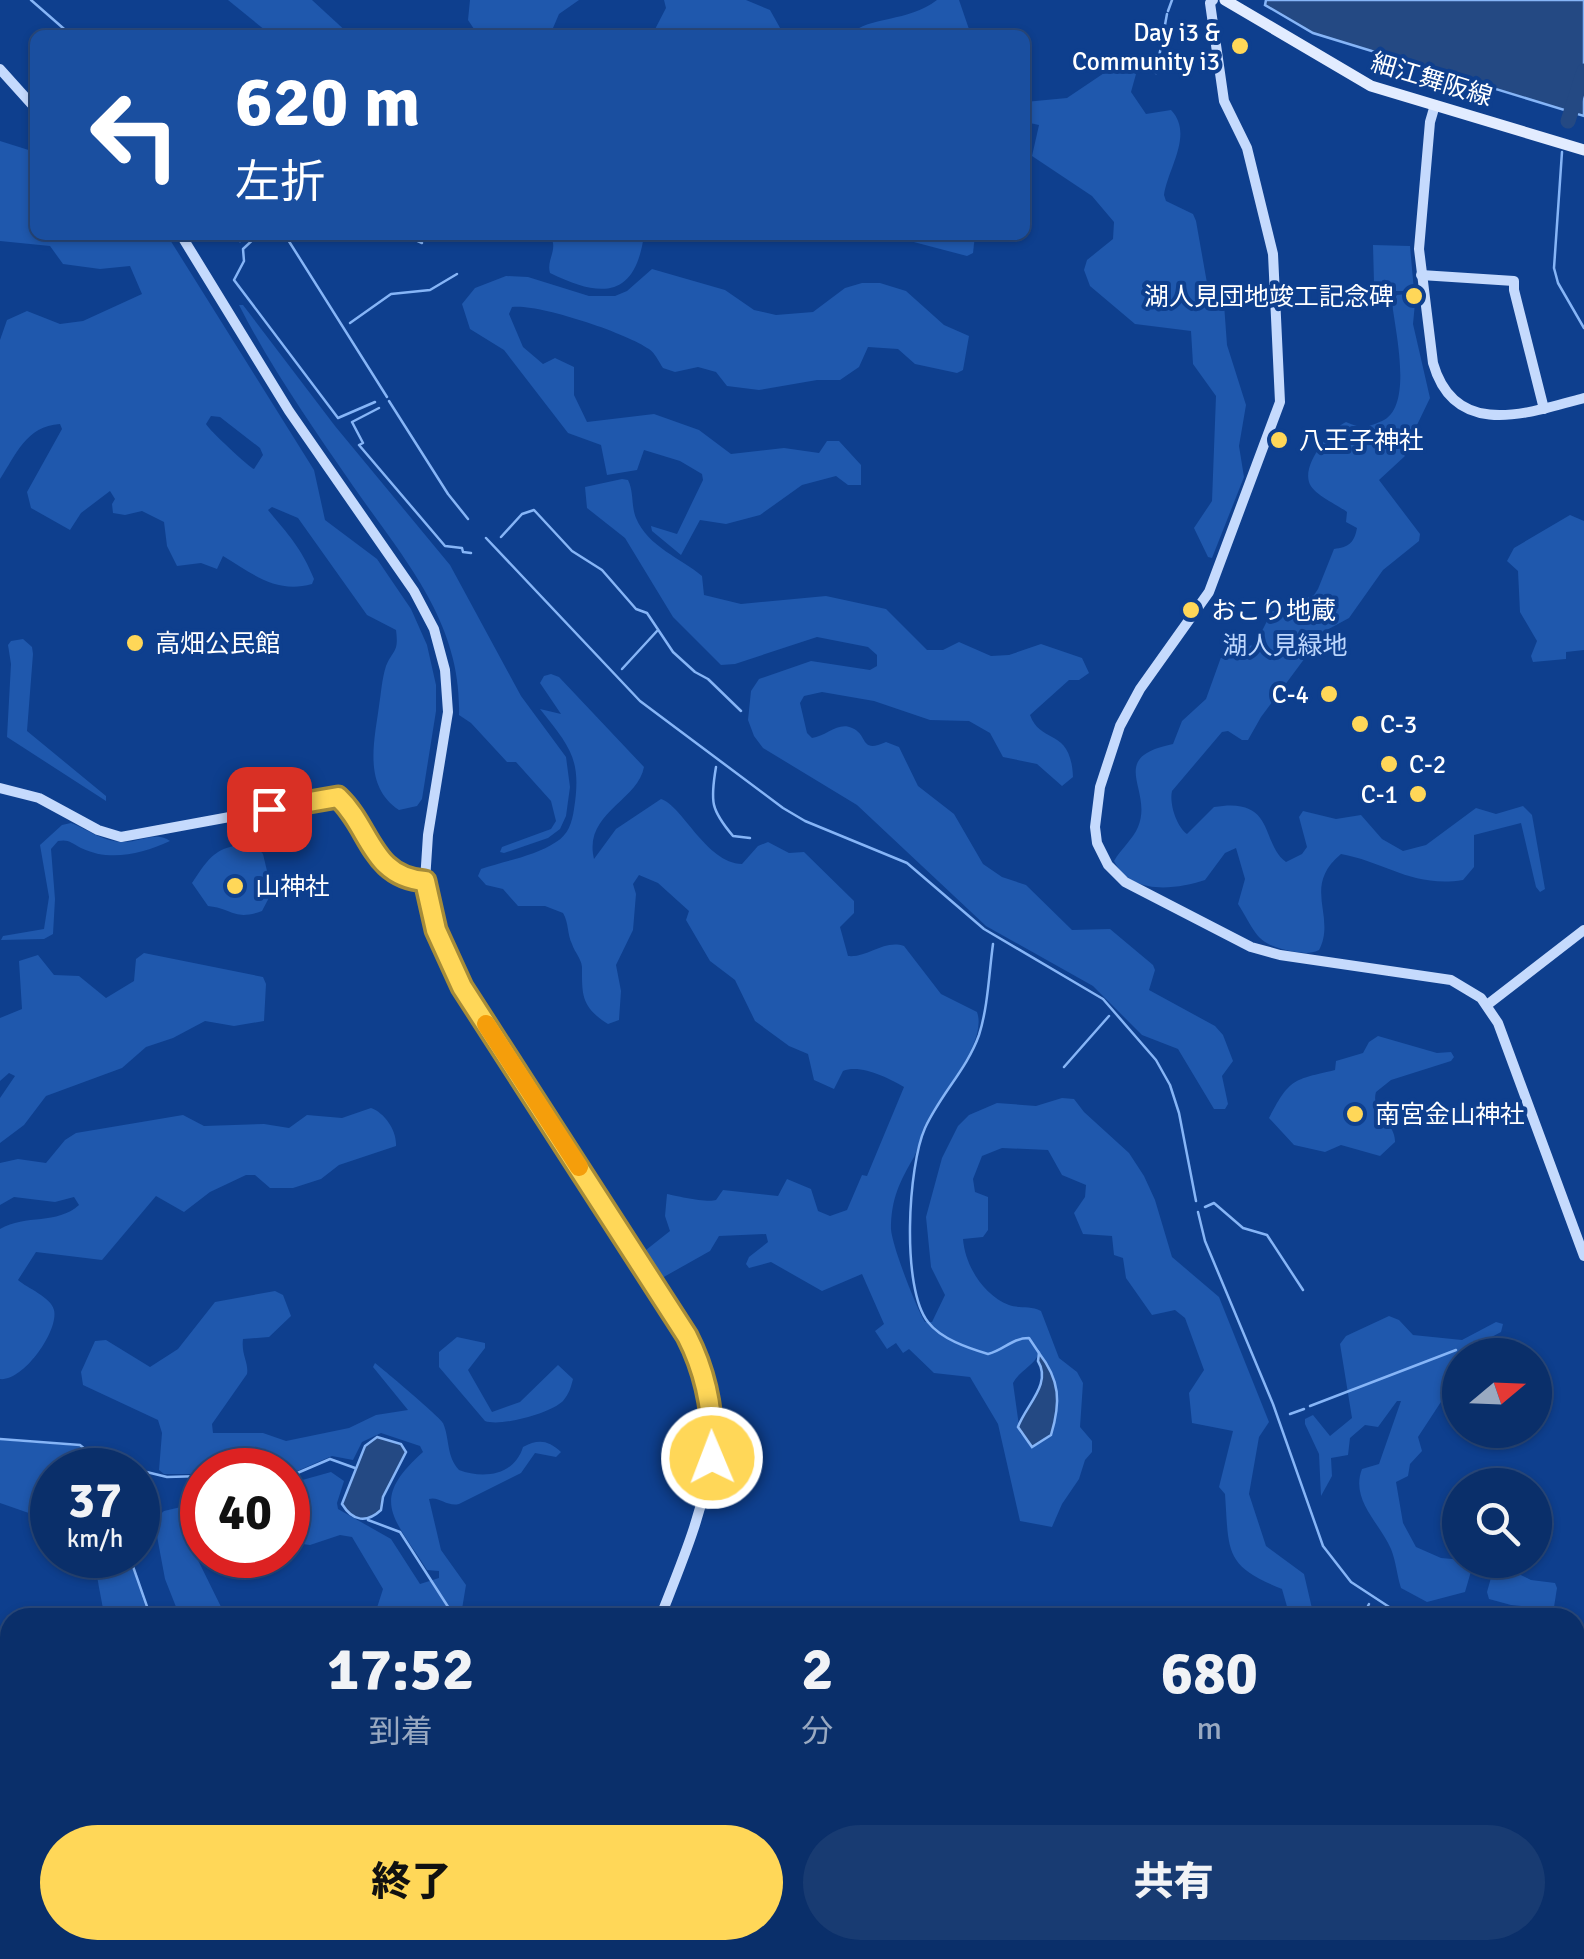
<!DOCTYPE html>
<html lang="ja">
<meta charset="utf-8">
<style>
body{margin:0;font-family:Signika,"Noto Sans JP",sans-serif;background:#183b72;color:#f1f3f6;height:100vh;display:flex;flex-direction:column;font-size:38px;white-space:nowrap}
*{box-sizing:border-box;margin:0}
p{font-size:32px;color:#99a9c1}
.icon{flex:none;width:55px;height:55px;fill:none;stroke:currentColor;stroke-width:2;stroke-linecap:round;stroke-linejoin:round}
.map{position:relative;flex:1;overflow:hidden}
.details{position:absolute;left:0px;top:1608px;width:1585px;height:352px;display:flex;flex-direction:column;background:#0a2f6a;border-radius:30px 30px 0 0;box-shadow:0 2px 8px #0004,0 0 0 2px #2a4a7e}
.details>*{flex:none}
.top-card{position:absolute;left:30px;top:30px;width:1000px;height:210px;border-radius:15px;box-shadow:0 2px 8px #0004,0 0 0 2px #2a4a7e;background:#1a4fa0;color:#fff;overflow:hidden}
.needle{width:65px;rotate:71deg}
.tools{position:absolute;left:1442px;top:1338px;display:grid;gap:20px}
.tools a{display:grid;place-items:center;width:110px;height:110px;border-radius:50%;background:#0a2f6a;box-shadow:0 2px 8px #0004,0 0 0 2px #2a4a7e;font-size:50px}
.speed{position:absolute;left:30px;top:1448px;display:flex;gap:20px;font-size:50px;font-weight:700;text-align:center}
.speed>*{display:grid;place-content:center;width:130px;height:130px;border-radius:50%;background:#0a2f6a;box-shadow:0 2px 8px #0004,0 0 0 2px #2a4a7e;line-height:1}
.speed small{font-size:25px;font-weight:400}
.speed .limit{border:15px solid #d22;background:#fff;color:#111}
.pin{position:absolute;display:grid;place-items:center;width:85px;height:85px;color:#fff;margin:-42px;border-radius:20px;box-shadow:0 5px 15px #0006}
.me{position:absolute;width:110px;margin:-55px;rotate:359deg;stroke-linejoin:round;filter:drop-shadow(0 0 8px #0008)}
.turn{display:flex;align-items:center;gap:35px;height:210px;padding:0 40px;font-size:45px}
.turn .icon{width:130px;height:130px;stroke-width:2.5}
.turn b{display:block;font-size:70px;line-height:85px}
.eta{display:flex;justify-content:space-evenly;align-items:center;height:170px;text-align:center}
.eta b{font-size:60px;font-weight:800;line-height:70px}
.primary-button{display:flex;gap:20px;margin-top:auto;padding:20px 40px}
.primary-button a{flex:1;height:115px;border-radius:60px;background:#ffd758;color:#111;font-size:40px;font-weight:800;line-height:115px;text-align:center}
.primary-button a+a{background:#183b72;color:#f1f3f6}
.map>svg:first-child{display:block}
</style>
<div class="map">
<svg width="1584" height="1959" viewBox="0 0 1584 1959">
<rect width="100%" height="100%" fill="#0e3f8e"/>
<g fill="#1f58ad" fill-rule="evenodd">
<polygon points="228,0 312,0 350,35 271,35"/>
<polygon points="470,0 579,0 559,14 550,35 478,35 468,20"/>
<polygon points="664,0 746,0 770,10 784,35 652,35 666,8"/>
<path d="M937,0H959L971,35H849C871,15 907,23 937,0Z"/>
<path d="M1122,61L1136,74L1131,92L1146,114L1171,110C1194,134 1168,168 1164,195L1166,201L1193,214L1196,221L1207,283L1224,304L1227,345L1246,405L1239,446L1244,477L1212,558L1208,557L1194,528L1212,501L1216,396L1193,364L1191,331L1135,324L1090,286L1084,270L1087,260L1113,239L1114,222L1092,196L1032,156L1039,125L1025,122V102L1067,98Z"/>
<path d="M0,141L35,152V235H167L314,470L325,520L377,559L411,609L427,645L436,685V711L422,799L417,806L399,810C363,786 374,743 379,706C381,694 382,678 386,666C393,649 399,653 396,630L367,615L298,518L272,507L268,510C288,534 302,549 314,579L312,584C276,594 253,574 223,556L217,569L201,563L177,566L167,546L164,522L142,511L125,515L113,513L112,504L115,499L110,491L81,513L70,530L31,508L27,492L62,429L60,424C26,426 16,455 0,479V340L7,320L27,311L60,324L83,321L142,294L130,266L100,269L63,264L50,246L0,241ZM211,416L220,417L260,448L263,455L254,469C250,468 208,429 206,424Z"/>
<path d="M550,235H644C635,299 601,298 550,273C546,259 559,250 550,235Z"/>
<polygon points="887,235 975,235 973,253 967,256"/>
<polygon points="1373,245 1410,246 1414,291 1380,291 1380,283 1374,283"/>
<path d="M652,269L725,290L754,310L776,315L813,312L845,288L862,283H880L906,291L944,325L969,336L963,370L957,373L915,364L898,349L868,347L859,367L840,380H817L759,390L727,386L716,372L698,367L675,372L663,368C659,362 655,353 649,349C627,333 537,303 512,307L509,314L523,347L543,364L555,358L574,367V395L587,422L654,414L699,430L731,454L784,448L819,453L827,441H839L861,465V485H848L836,476L802,485L760,515L726,524L700,520L681,555L652,531L651,526L677,534L703,480L702,474L680,461L644,450L637,470L607,475L601,445L568,433L504,350L470,329L462,304L475,288L506,276L528,277L589,296H615L627,291Z"/>
<path d="M1407,294L1415,303L1413,324L1430,398L1403,454L1405,456L1379,480L1420,534L1419,541L1383,570L1349,618L1325,631L1261,717L1248,740H1242L1228,731L1222,732L1172,791C1169,804 1177,827 1187,834L1214,807C1277,796 1260,844 1286,862L1302,854L1307,847L1299,817L1303,811L1336,819L1361,815L1382,839L1403,851L1426,845L1476,808L1496,814L1523,806L1532,815L1545,889L1540,892L1536,887L1521,823L1474,835V867L1463,880C1413,888 1385,862 1341,854C1301,887 1337,916 1319,950C1310,954 1305,953 1296,952C1256,945 1258,936 1238,904L1245,879L1236,848L1225,853L1205,880C1174,890 1131,895 1114,861C1121,849 1133,839 1138,827C1154,789 1105,758 1173,744L1182,721L1206,699L1224,649L1255,645L1272,611L1294,614L1302,600L1314,595L1318,589L1334,549C1348,547 1354,544 1357,528L1346,522L1347,512C1338,505 1312,494 1309,482C1303,463 1330,430 1346,422C1361,429 1366,428 1382,421C1414,407 1395,331 1392,302L1397,295Z"/>
<path d="M239,305H243L335,426L450,565L521,696L566,757L570,787L566,816L560,829L548,838L504,853L500,852L502,847L551,829L556,821L551,801L516,762H507L471,723L459,715C462,622 403,558 353,486C313,428 271,368 239,305Z"/>
<path d="M622,479L628,480C634,492 631,506 636,518C648,547 681,558 702,576L704,595L741,604L826,596L886,609L927,650H943L959,642L991,656L1009,655L1041,644L1082,658L1089,673L1079,680H1069L1030,715C1041,745 1071,727 1073,777L1062,786L1037,764L1003,757L990,733L969,721L930,720L874,701L822,692L804,696L800,703L807,733L812,738C826,736 839,721 852,728C869,735 859,754 886,742L899,747L918,786L954,814L983,864L1002,877L1026,885L1072,930L1110,929L1153,965L1155,970L1149,990L1215,1026L1223,1035L1233,1061L1222,1076L1228,1104L1225,1109H1214L1178,1049L1142,1035L1093,986L986,926L857,805L763,748L754,736L748,720L751,691L759,679L811,661L870,670L877,666V655L868,647L817,637L735,664L721,665L673,617L625,538L587,508L585,487Z"/>
<polygon points="1570,515 1584,521 1584,650 1566,652 1566,659 1533,662 1531,656 1537,641 1520,612 1518,571 1507,561 1514,548"/>
<polygon points="23,639 32,647 33,654 27,731 106,796 106,801 7,737 11,664 8,645 11,641"/>
<path d="M551,674L559,677L644,767C638,801 583,813 594,859L616,829L661,799C682,805 706,863 742,864L758,846L768,842L789,853L804,852L854,901V913L840,927L848,956C868,958 884,939 904,946L941,994L977,1012C988,1042 941,1094 927,1121C920,1132 920,1146 914,1157C900,1181 891,1199 891,1229C892,1246 916,1307 925,1322H932L945,1295L931,1267L926,1217L942,1158L958,1126L969,1115L997,1103L1036,1106L1062,1098L1074,1099L1084,1112L1129,1153L1144,1176L1155,1200L1172,1257L1219,1297L1269,1422L1259,1437L1249,1494L1266,1546L1304,1574L1314,1617H1290L1282,1589C1224,1566 1229,1552 1225,1494L1219,1487L1233,1431L1192,1423L1189,1393L1204,1370L1185,1318L1175,1310L1152,1315L1126,1278L1123,1258L1114,1255L1112,1236L1083,1234L1074,1213L1085,1197L1086,1185L1062,1175L1048,1150L1002,1148L982,1156L973,1179L975,1192L988,1197V1230L983,1237L963,1239C965,1265 983,1295 1009,1305C1020,1309 1030,1305 1041,1311L1059,1358L1077,1372L1083,1383L1080,1427L1092,1441V1452L1085,1460L1079,1479L1062,1504L1052,1527L1020,1521L998,1424L970,1377L934,1373L909,1349L903,1353L896,1343L887,1349L875,1331L884,1324L862,1274L822,1291L771,1262L749,1268L746,1264L749,1257L768,1242L766,1234L719,1236L710,1251L662,1278L646,1250L670,1231L665,1216L667,1194C676,1196 707,1203 716,1200L723,1190L778,1196L787,1179L811,1189L818,1211L830,1216L847,1210L862,1175L867,1176L904,1087C888,1078 861,1064 843,1071L834,1089L814,1080L808,1054L789,1046L755,1021L735,980L710,961L686,920L689,911L658,883L639,875L633,884L636,894L633,930L616,965L621,991L619,1020L608,1024C581,1007 582,995 582,967C581,958 575,953 572,944C567,934 569,923 563,913L545,906H518L503,889L486,885L478,876L481,869C505,861 535,856 556,842C568,835 572,823 574,809C582,759 570,747 540,709L561,714L540,683L544,676ZM1039,1353C1057,1378 1061,1405 1051,1435L1034,1446L1020,1433L1013,1383C1020,1370 1034,1366 1039,1353Z"/>
<path d="M71,823C89,830 103,842 124,842C140,842 157,831 170,841C141,854 110,862 81,848C71,843 69,839 58,841L51,849L55,899L53,934L44,939L1,940L3,936L44,929L49,897L40,845L62,825Z"/>
<path d="M250,844L255,845L263,854L272,892L262,911C234,921 234,909 208,906L192,883C210,856 216,846 250,844Z"/>
<polygon points="144,953 263,977 266,984 264,1021 234,1026 205,1021 173,1038 146,1047 122,1068 46,1096 24,1125 0,1143 0,1098 15,1076 9,1073 0,1081 0,1018 22,1009 19,961 38,955 54,975 79,976 106,998 134,981 136,959"/>
<path d="M1378,1036L1437,1053L1451,1052L1454,1057L1451,1061L1391,1080L1376,1092C1370,1112 1396,1123 1395,1142L1380,1156L1341,1145L1325,1152L1294,1145L1269,1118C1290,1078 1293,1080 1335,1070L1336,1061L1363,1053L1369,1042Z"/>
<path d="M371,1108C385,1113 397,1131 396,1146L339,1165L321,1179L293,1188H270L255,1175H246L210,1192L184,1212L156,1196L102,1260L36,1252L18,1280C27,1288 51,1297 54,1310C59,1331 23,1382 0,1379V1229C26,1214 57,1225 79,1205L74,1197L55,1202L14,1197L0,1205V1163L18,1159L46,1163L65,1140L76,1133L183,1115L204,1126L264,1124L289,1128L307,1115L342,1118Z"/>
<path d="M275,1291L283,1295L291,1316L269,1337L243,1339C241,1355 249,1363 247,1374L212,1424L213,1433H263L286,1441L349,1428L376,1415L408,1410L373,1367L375,1363C384,1370 441,1418 443,1423C450,1439 446,1456 459,1470C483,1479 514,1476 523,1447C538,1439 548,1440 561,1452L556,1457L535,1453L521,1473L459,1504C447,1507 439,1496 429,1499L441,1550L466,1585L462,1609L465,1617H374L383,1589L352,1537L340,1535L310,1545L288,1542V1484L331,1472L344,1481L337,1503L338,1509L391,1539L420,1584L439,1578V1571L427,1570C394,1517 368,1501 423,1452L420,1446L381,1433L362,1442L353,1460L332,1456L288,1475V1470H202V1474H164L159,1470L162,1433L158,1420L83,1385L81,1372L95,1341L106,1340L150,1367L178,1349L215,1302Z"/>
<path d="M1389,1316L1399,1320L1413,1335L1462,1340L1496,1322L1503,1324L1501,1332L1484,1341V1355H1460V1385H1452L1418,1437L1422,1451L1410,1464L1408,1476L1396,1482L1403,1523L1416,1547L1441,1558L1474,1561L1465,1592L1427,1602L1401,1588C1397,1576 1396,1561 1391,1549C1380,1523 1350,1500 1362,1469L1379,1464L1401,1401H1397L1378,1427L1365,1425L1350,1438L1348,1455L1331,1458L1332,1476L1321,1496L1319,1454L1305,1424V1419L1313,1415L1330,1436L1352,1418L1340,1344L1346,1336Z"/>
<path d="M457,1337L485,1343V1348L468,1370L492,1412L520,1402L558,1365L573,1379C571,1387 569,1394 563,1401C551,1413 501,1427 485,1421L439,1367V1352Z"/>
<polygon points="0,1440 80,1446 109,1470 52,1470 52,1520 46,1519 0,1503"/>
<polygon points="202,1502 202,1542 197,1544 195,1554 226,1617 180,1617 165,1579 154,1520 164,1511"/>
<polygon points="93,1555 128,1555 149,1617 104,1614"/>
<polygon points="1498,1564 1531,1580 1555,1583 1557,1588 1554,1607 1549,1609 1511,1605 1489,1599 1487,1592 1494,1567"/>
</g>
<g fill="#244983" stroke="#86b5f7" stroke-width="2.5">
<polygon points="1266,0 1584,0 1584,116 1313,33 1265,5"/>
<path d="M1039,1353C1060,1380 1061,1402 1051,1435L1032,1447L1018,1427C1026,1405 1052,1384 1038,1361Z"/>
<path d="M377,1437L401,1444L406,1452L383,1497L381,1510C367,1523 353,1522 342,1504L365,1446Z"/>
</g>
<g fill="none" stroke-linecap="round" stroke-linejoin="round">
<g stroke="#86b5f7" stroke-width="2.5">
<polyline points="31,0 71,35"/>
<polyline points="1168,11 1172,0"/>
<polyline points="1156,73 1167,14"/>
<polyline points="1562,152 1554,268 1558,283 1584,328"/>
<polyline points="235,235 240,241"/>
<polyline points="258,235 243,249 244,261 234,280 338,418 375,402"/>
<polyline points="285,235 387,397"/>
<polyline points="405,235 422,243"/>
<polyline points="350,323 391,294 430,290 457,274"/>
<polyline points="389,401 448,494 468,519"/>
<polyline points="379,408 352,422 363,443 359,445 445,546 462,548 463,552 471,553"/>
<polyline points="501,537 522,514 534,510 572,551 602,570 636,609 647,613 673,652 695,672 708,679 741,711"/>
<polyline points="486,538 640,701 783,808 805,821 907,863 984,929 1103,999 1156,1060 1170,1085 1179,1113 1196,1201"/>
<polyline points="622,669 657,631"/>
<path d="M716,767C710,802 711,810 733,836L750,838"/>
<path d="M993,944C989,973 988,1007 979,1035C967,1069 940,1095 925,1128C908,1166 901,1288 928,1322C941,1339 968,1348 988,1354C1004,1350 1012,1338 1029,1338L1039,1353"/>
<polyline points="1064,1067 1109,1016"/>
<polyline points="1205,1207 1214,1203 1243,1228 1267,1235 1303,1290"/>
<polyline points="1198,1212 1205,1241 1273,1404 1323,1546 1351,1582 1406,1618"/>
<polyline points="1310,1406 1456,1350"/>
<polyline points="1290,1414 1304,1409"/>
<polyline points="0,1439 80,1445 110,1470"/>
<polyline points="118,1465 167,1477 202,1476"/>
<polyline points="288,1477 330,1459 355,1468"/>
<polyline points="368,1520 400,1532 452,1613 459,1618"/>
<polyline points="129,1555 151,1618"/>
<polyline points="1362,1618 1369,1604"/>
<polyline points="1575,1664 1577,1664"/>
</g>
<polyline stroke="#244983" stroke-width="15" points="1568,121 1584,71"/>
<g stroke="#c5dafd" stroke-width="10">
<polyline points="1213,0 1210,3 1224,101 1247,148 1273,254 1280,402 1209,592 1140,689 1120,726 1100,787 1095,827 1097,843 1108,865 1125,882 1251,947 1280,955 1451,980 1481,998 1498,1023 1584,1256"/>
<polyline points="0,69 35,108"/>
<path d="M1435,105L1430,122L1419,249L1433,363C1455,440 1528,413 1584,398"/>
<path d="M181,235L289,411L414,591L434,629L445,670L448,712L428,835L425,881L435,930L462,987L678,1321C742,1427 701,1513 660,1618"/>
<polyline points="1421,275 1514,281 1514,290 1544,409"/>
<path d="M0,788L39,798L98,830L121,837L338,797C372,829 370,877 425,881"/>
<polyline points="1487,1005 1584,930"/>
<polyline points="645,1950 668,1959"/>
<polyline points="528,1959 532,1950"/>
</g>
<g stroke="#e2ecff" stroke-width="11">
<polyline points="1225,0 1371,86 1584,150"/>
<polyline points="0,1680 10,1679"/>
<polyline points="0,1693 10,1692"/>
<polyline points="1215,1950 1242,1959"/>
<polyline points="1250,1950 1277,1959"/>
</g>
</g>
<g fill="none" stroke-linecap="round" stroke-linejoin="round">
<defs>
<path id="route" d="M269,809L338,797C371,828 371,877 425,881L436,930L462,987L687,1336C707,1375 714,1415 712,1458"/>
</defs>
<use href="#route" stroke="#a68c39" stroke-width="25"/>
<use href="#route" stroke="#ffd758" stroke-width="18"/>
<polyline stroke="#f59e0b" stroke-width="18" points="486,1024 579,1167"/>
</g>
<g fill="#ffd758" stroke="#0e3f8e" stroke-width="4">
<circle cx="1240" cy="46" r="10"/>
<circle cx="1414" cy="296" r="10"/>
<circle cx="1279" cy="440" r="10"/>
<circle cx="1191" cy="610" r="10"/>
<circle cx="135" cy="643" r="10"/>
<circle cx="1329" cy="694" r="10"/>
<circle cx="1360" cy="724" r="10"/>
<circle cx="1389" cy="764" r="10"/>
<circle cx="1418" cy="794" r="10"/>
<circle cx="235" cy="886" r="10"/>
<circle cx="1355" cy="1114" r="10"/>
</g>
<g text-anchor="middle" stroke-width="8" stroke-linejoin="round" paint-order="stroke">
<g font-size="25" fill="#fff" stroke="#0e3f8e" text-anchor="start">
<text x="1220" y="41" text-anchor="end">Day i3 &amp;<tspan x="1220" dy="29">Community i3</tspan></text>
<text x="1394" y="305" text-anchor="end">湖人見団地竣工記念碑</text>
<text x="1299" y="449">八王子神社</text>
<text x="1211" y="619">おこり地蔵</text>
<text x="155" y="652">高畑公民館</text>
<text x="1309" y="703" text-anchor="end">C-4</text>
<text x="1380" y="733">C-3</text>
<text x="1409" y="773">C-2</text>
<text x="1398" y="803" text-anchor="end">C-1</text>
<text x="255" y="895">山神社</text>
<text x="1375" y="1123">南宮金山神社</text>
</g>
<g font-size="25" fill="#fff" stroke="#0e3f8e">
<text transform="translate(1432 79) rotate(17)" y="9">細江舞阪線</text>
</g>
<g font-size="25" fill="#bdd7fe" stroke="#0e3f8e">
<text x="1285" y="654">湖人見緑地</text>
</g>
</g>
</svg>
<div class="tools">
<a><svg class="needle" viewBox="-14 -14 28 28"><path d="M0-13l5 13h-10z" fill="#e53935"/><path d="M0 13l5-13h-10z" fill="#99a9c1"/></svg></a>
<a><svg class="icon" aria-label="search" viewBox="0 0 24 24"><circle cx="10" cy="10" r="6"/><path d="M15 15l6 6"/></svg></a>
</div>
<div class="speed"><div>37<small>km/h</small></div><div class="limit">40</div></div>
<div class="pin" style="left:269px;top:809px;background:#d93025"><svg class="icon" aria-label="arrive" viewBox="0 0 24 24"><path d="M6 21V4h12l-3 4 3 4H6"/></svg></div>
<svg class="me" style="left:712px;top:1458px" viewBox="-20 -20 40 40"><circle r="17" fill="#ffd758" stroke="#fff" stroke-width="3"/><path d="M0-11L8 9 0 5-8 9z" fill="#fff"/></svg>
<div class="top-card">
<div class="turn"><svg class="icon" aria-label="left" viewBox="0 0 24 24"><path d="M17 20v-9H6M10 6l-5 5 5 5"/></svg><div><b>620 m</b>左折</div></div>
</div>
<section class="details">
<div class="eta">
<div><b>17:52</b><p>到着</p></div>
<div><b>2</b><p>分</p></div>
<div><b>680</b><p>m</p></div>
</div>
<div class="primary-button"><a>終了</a><a>共有</a></div>
</section>
</div>
